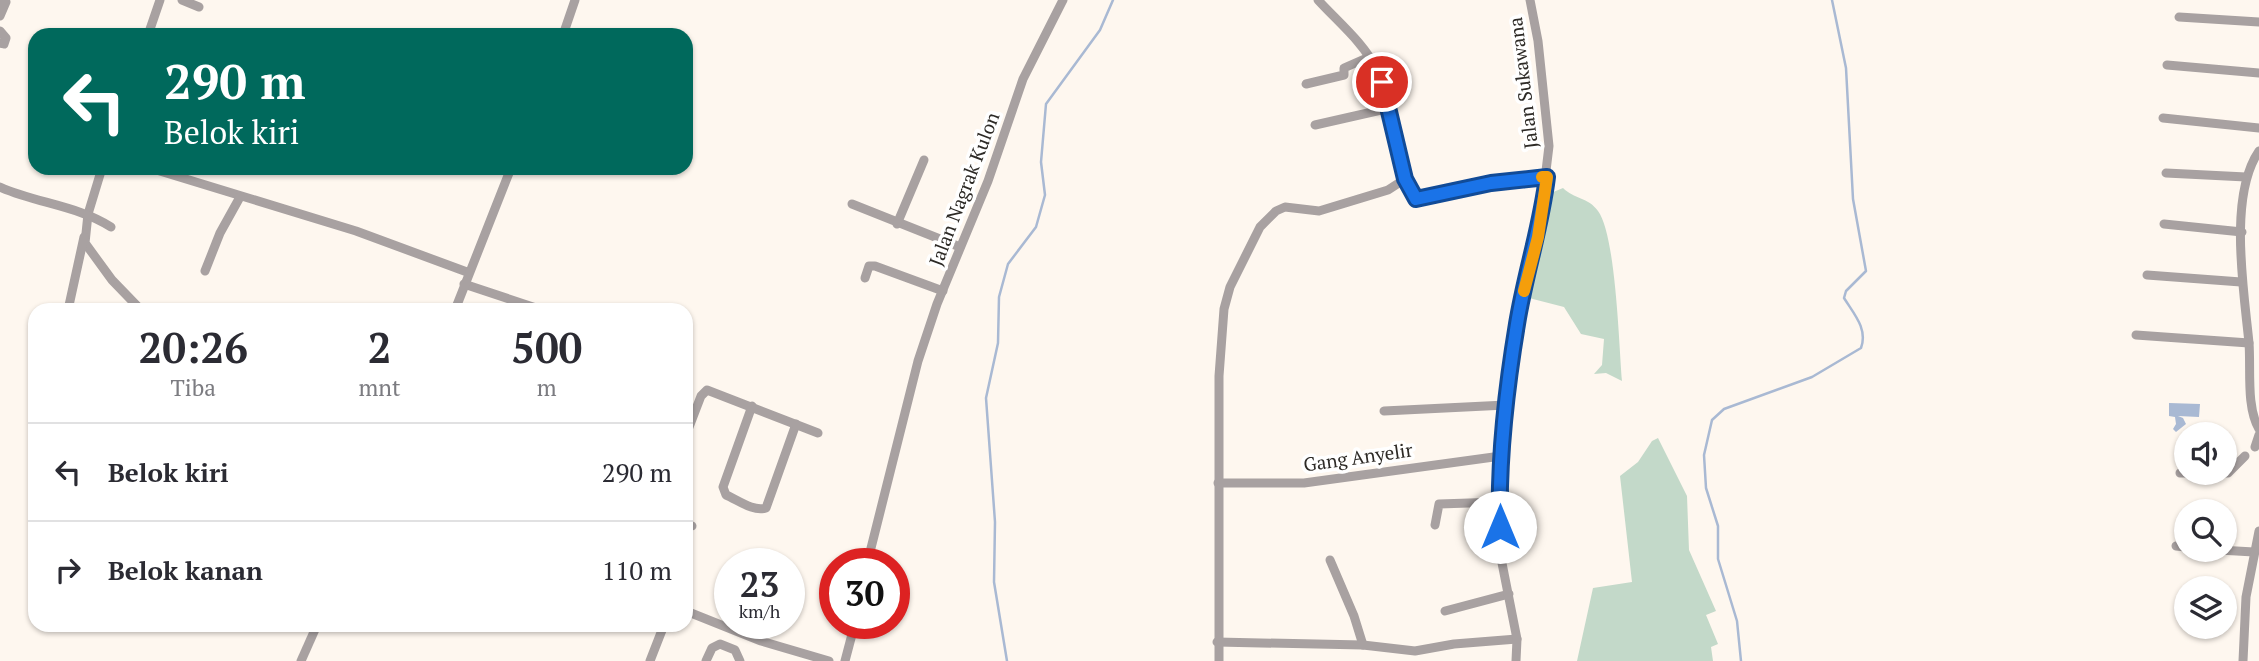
<!DOCTYPE html>
<html lang="id">
<style>
body{margin:0;font-family:"PT Serif",serif;background:#f2f2f3;color:#2b2b33;height:100vh;display:flex;flex-direction:column;font-size:26px;white-space:nowrap}
*{box-sizing:border-box;margin:0}
p{font-size:23px;color:#7c7c81}
.icon{flex:none;width:38px;height:38px;fill:none;stroke:currentColor;stroke-width:2;stroke-linecap:round;stroke-linejoin:round}
.map{position:relative;flex:1;overflow:hidden}
.sheet{position:absolute;left:28px;top:303px;width:665px;height:329px;display:flex;flex-direction:column;background:#fff;border-radius:21px;box-shadow:0 2px 5px #0004}
.sheet>*{flex:none}
.top-card{position:absolute;left:28px;top:28px;width:665px;height:147px;border-radius:21px;box-shadow:0 2px 5px #0004;background:#00695c;color:#fff;overflow:hidden}
.controls{position:absolute;left:2174px;top:422px;display:grid;gap:14px}
.controls a{display:grid;place-items:center;width:63px;height:63px;border-radius:50%;background:#fff;box-shadow:0 2px 5px #0004;font-size:35px}
.speed{position:absolute;left:714px;top:548px;display:flex;gap:14px;font-size:35px;font-weight:700;text-align:center}
.speed>*{display:grid;place-content:center;width:91px;height:91px;border-radius:50%;background:#fff;box-shadow:0 2px 5px #0004;line-height:1}
.speed small{font-size:18px;font-weight:400}
.speed .limit{border:10px solid #d22;background:#fff;color:#111}
.pin{position:absolute;display:grid;place-items:center;width:60px;height:60px;color:#fff;margin:-30px;border:4px solid #fff;border-radius:50%;box-shadow:0 2px 7px #0007}
.me{position:absolute;width:77px;margin:-38px;rotate:0deg;stroke-linejoin:round;filter:drop-shadow(0 0 5px #0008)}
.turn{display:flex;align-items:center;gap:24px;height:147px;padding:0 21px;font-size:32px}
.turn .icon{width:91px;height:91px;stroke-width:2.5}
.turn b{display:block;font-size:49px;line-height:60px}
.eta{display:flex;justify-content:space-evenly;align-items:center;height:119px;text-align:center}
.eta b{font-size:42px;font-weight:800;line-height:49px}
ul{padding:0;list-style:none}
li{display:flex;align-items:center;gap:21px;height:98px;padding:0 21px;border-top:2px solid #e1e1e2}
li div{flex:1}
li b{display:block;font-size:26px}
li em{font-style:normal}
.map>svg:first-child{display:block}
</style>
<div class="map">
<svg width="2259" height="661" viewBox="0 0 2259 661">
<rect width="100%" height="100%" fill="#fef7ef"/>
<g fill="#c3d9c9">
<path d="M1563,188C1574,199 1588,197 1598,211C1616,235 1619,347 1622,381L1606,373L1594,374L1602,365L1604,339L1581,334L1564,307L1529,298L1551,193Z"/>
<polygon points="1658,438 1687,496 1689,550 1716,611 1706,615 1718,644 1711,647 1713,661 1577,661 1593,588 1632,582 1620,476 1638,462 1652,441"/>
</g>
<polygon fill="#a9b9d3" points="2169,403 2200,404 2199,417 2178,416 2183,418 2186,424 2176,432 2173,429 2176,424 2175,417 2169,416"/>
<g fill="none" stroke-linecap="round" stroke-linejoin="round">
<g stroke="#a9b9d3" stroke-width="2.5">
<polyline points="1007,661 994,582 995,522 986,398 998,343 999,297 1008,264 1036,227 1045,195 1041,162 1046,104 1100,30 1113,0"/>
<path d="M1741,661L1737,621L1718,559V526L1706,488L1704,455L1712,420L1724,409L1812,377L1861,348C1868,329 1854,314 1844,298L1846,291L1866,271L1853,199L1846,68L1832,0"/>
</g>
<g stroke="#a8a1a1" stroke-width="9">
<polyline points="182,0 199,7"/>
<path d="M1318,0C1338,22 1364,43 1377,70C1397,110 1393,159 1415,198L1491,182L1547,177"/>
<polyline points="0,16 6,2 1,0"/>
<polyline points="2179,17 2259,22"/>
<polyline points="0,31 6,38 4,44 0,43"/>
<polyline points="148,35 160,0"/>
<polyline points="563,35 575,0"/>
<polyline points="2167,65 2259,73"/>
<polyline points="1306,84 1344,75 1344,68 1369,57"/>
<polyline points="2163,118 2259,128"/>
<polyline points="1315,125 1390,108"/>
<path d="M2259,151C2228,196 2244,291 2249,343C2251,369 2246,407 2259,429"/>
<polyline points="102,168 88,214 85,243 112,280 141,310"/>
<polyline points="150,168 356,231 467,272"/>
<polyline points="2166,173 2246,177"/>
<path d="M0,187C36,203 79,206 111,227"/>
<polyline points="852,204 960,247"/>
<polyline points="897,224 924,160"/>
<polyline points="2164,224 2242,232"/>
<polyline points="205,271 220,233 240,197"/>
<polyline points="2147,275 2241,282"/>
<polyline points="865,278 869,266 875,266 943,291"/>
<polyline points="464,284 542,310"/>
<polyline points="68,310 84,237"/>
<polyline points="455,310 511,168"/>
<polyline points="2136,335 2249,343"/>
<path d="M752,406L723,487L726,495C738,500 753,512 766,508L796,424"/>
<polyline points="1384,411 1506,405"/>
<polyline points="686,435 701,396 707,390 818,433"/>
<polyline points="2255,447 2259,435"/>
<polyline points="2180,473 2228,473 2245,456"/>
<polyline points="1218,483 1304,483 1501,456"/>
<polyline points="686,524 692,526"/>
<polyline points="1435,525 1439,504 1499,502"/>
<polyline points="2176,546 2186,547"/>
<polyline points="2219,550 2254,552"/>
<polyline points="1330,560 1354,616 1363,645"/>
<polyline points="867,564 918,361 937,304 988,181 1023,79 1063,0"/>
<polyline points="686,611 761,641 829,661"/>
<polyline points="1445,611 1509,594"/>
<polyline points="1217,642 1363,645 1415,651 1454,644 1517,639"/>
<polyline points="301,661 317,625"/>
<polyline points="650,661 664,625"/>
<polyline points="706,661 712,648 720,644 735,650 740,661"/>
<polyline points="845,661 855,623"/>
<polyline points="1219,661 1219,376 1224,309 1230,287 1260,227 1276,211 1285,207 1319,211 1388,190 1405,179"/>
<polyline points="1516,661 1517,639 1501,558 1501,456 1517,324 1538,237 1549,146 1538,41 1530,0"/>
<polyline points="2243,661 2246,597 2259,531"/>
</g>
</g>
<g fill="none" stroke-linecap="round" stroke-linejoin="round">
<defs>
<path id="route" d="M1382,82L1405,179L1416,199L1491,183L1547,177C1541,227 1525,274 1517,324C1506,390 1498,459 1500,527"/>
</defs>
<use href="#route" stroke="#114b97" stroke-width="18"/>
<use href="#route" stroke="#1a73e8" stroke-width="12"/>
<polyline stroke="#f59e0b" stroke-width="12" points="1524,291 1538,237 1547,177 1542,177"/>
</g>
<g text-anchor="middle" stroke-width="7" stroke-linejoin="round" paint-order="stroke">
<g font-size="19" fill="#2d2a26" stroke="#fff">
<text transform="translate(1523 83) rotate(-97)" y="7">Jalan Sukawana</text>
<text transform="translate(964 189) rotate(-69)" y="7">Jalan Nagrak Kulon</text>
<text transform="translate(1358 457) rotate(-8)" y="7">Gang Anyelir</text>
</g>
</g>
</svg>
<div class="controls">
<a><svg class="icon" aria-label="sound" viewBox="0 0 24 24"><path d="M4 9h4l5-4v14l-5-4H4zM17 9q2 3 0 6"/></svg></a>
<a><svg class="icon" aria-label="search" viewBox="0 0 24 24"><circle cx="10" cy="10" r="6"/><path d="M15 15l6 6"/></svg></a>
<a><svg class="icon" aria-label="layers" viewBox="0 0 24 24"><path d="M12 4l9 5-9 5-9-5zM3 14l9 5 9-5"/></svg></a>
</div>
<div class="speed"><div>23<small>km/h</small></div><div class="limit">30</div></div>
<div class="pin" style="left:1382px;top:82px;background:#d93025"><svg class="icon" aria-label="arrive" viewBox="0 0 24 24"><path d="M6 21V4h12l-3 4 3 4H6"/></svg></div>
<svg class="me" style="left:1500px;top:527px" viewBox="-20 -20 40 40"><circle r="19" fill="#fff"/><path d="M0-13L10 11 0 6-10 11z" fill="#1a73e8"/></svg>
<div class="top-card">
<div class="turn"><svg class="icon" aria-label="left" viewBox="0 0 24 24"><path d="M17 20v-9H6M10 6l-5 5 5 5"/></svg><div><b>290 m</b>Belok kiri</div></div>
</div>
<section class="sheet">
<div class="eta">
<div><b>20:26</b><p>Tiba</p></div>
<div><b>2</b><p>mnt</p></div>
<div><b>500</b><p>m</p></div>
</div>
<ul>
<li><svg class="icon" aria-label="left" viewBox="0 0 24 24"><path d="M17 20v-9H6M10 6l-5 5 5 5"/></svg><div><b>Belok kiri</b></div><em>290 m</em></li>
<li><svg class="icon" aria-label="right" viewBox="0 0 24 24"><path d="M7 20v-9h11M14 6l5 5-5 5"/></svg><div><b>Belok kanan</b></div><em>110 m</em></li>
</ul>
</section>
</div>
